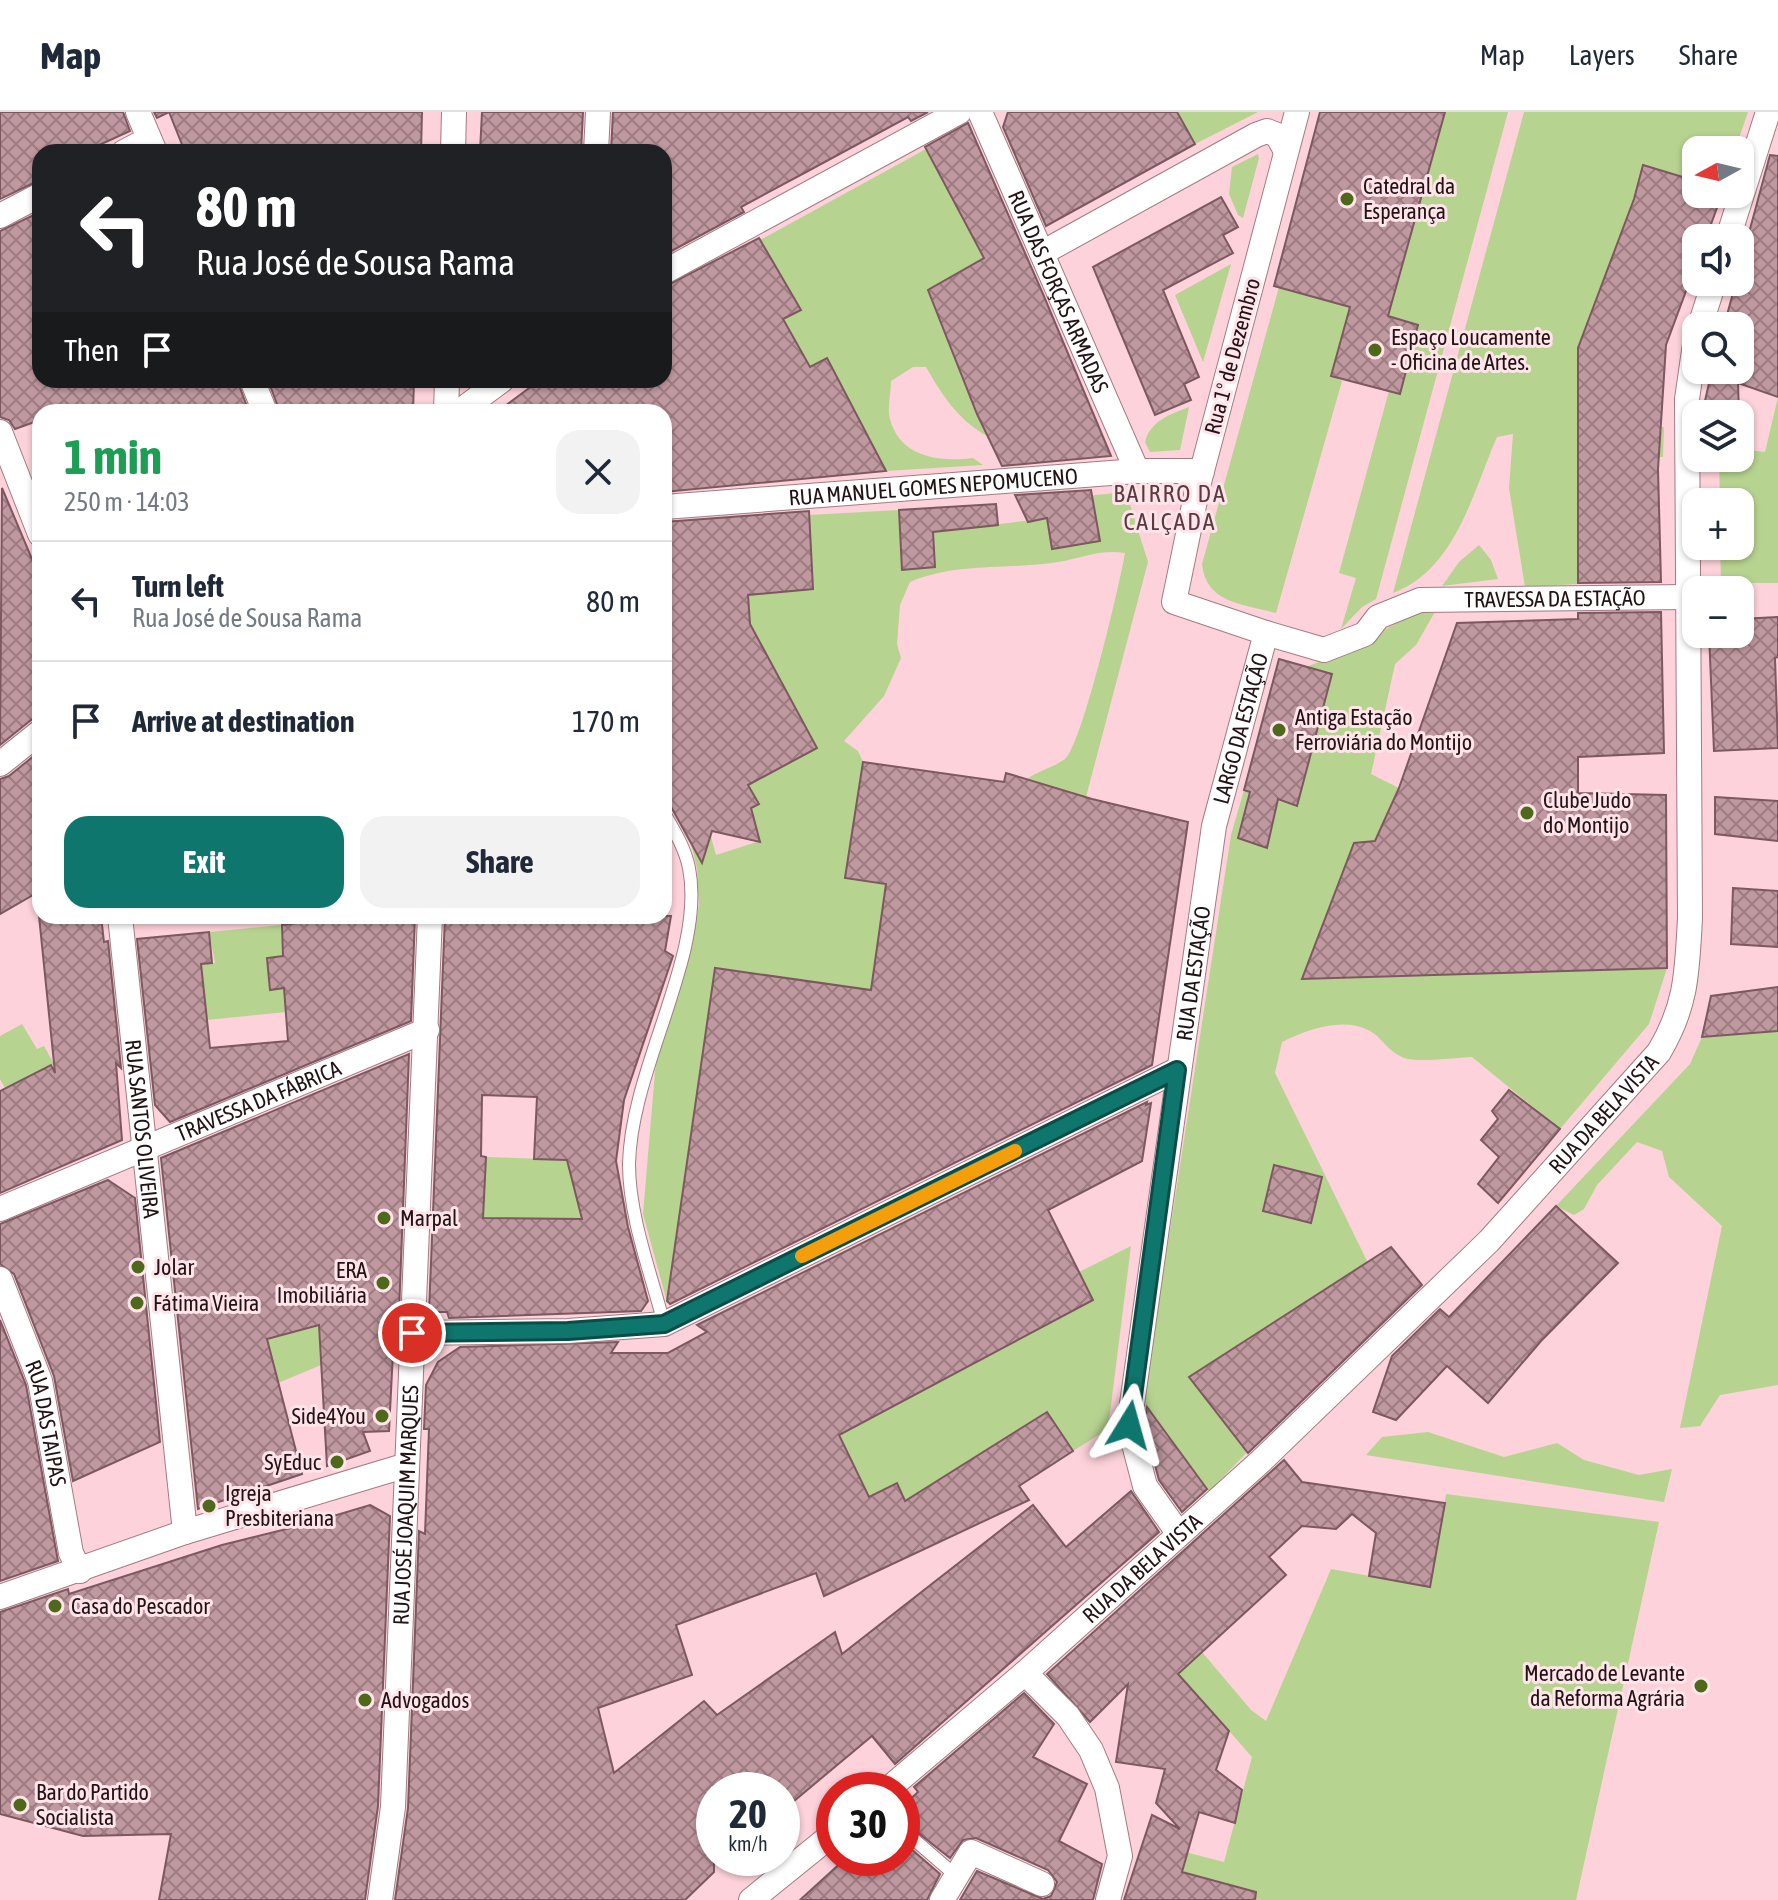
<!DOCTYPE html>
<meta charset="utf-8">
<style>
body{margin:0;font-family:"Asap Condensed",sans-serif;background:#f2f2f3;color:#1f2937;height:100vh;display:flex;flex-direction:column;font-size:30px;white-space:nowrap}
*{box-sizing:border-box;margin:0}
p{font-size:26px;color:#747a83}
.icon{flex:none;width:44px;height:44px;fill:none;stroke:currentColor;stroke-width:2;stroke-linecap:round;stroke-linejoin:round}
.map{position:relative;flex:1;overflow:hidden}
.panel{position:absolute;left:32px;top:292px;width:640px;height:520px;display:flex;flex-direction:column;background:#fff;border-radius:24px;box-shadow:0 2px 6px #0004}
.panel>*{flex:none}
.banner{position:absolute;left:32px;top:32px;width:640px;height:244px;border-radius:24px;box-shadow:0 2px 6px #0004;background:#202124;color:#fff;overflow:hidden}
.needle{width:52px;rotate:262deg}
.buttons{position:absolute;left:1682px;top:24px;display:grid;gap:16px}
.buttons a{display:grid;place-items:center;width:72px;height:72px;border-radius:16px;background:#fff;box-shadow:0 2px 6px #0004;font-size:40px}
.speed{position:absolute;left:696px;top:1660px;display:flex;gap:16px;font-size:40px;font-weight:700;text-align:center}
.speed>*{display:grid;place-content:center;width:104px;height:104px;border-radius:50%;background:#fff;box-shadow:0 2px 6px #0004;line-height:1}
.speed small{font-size:20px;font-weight:400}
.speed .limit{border:12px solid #d22;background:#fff;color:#111}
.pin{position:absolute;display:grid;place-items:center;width:68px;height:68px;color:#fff;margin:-34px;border:4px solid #fff;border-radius:50%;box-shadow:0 2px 8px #0007}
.me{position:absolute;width:88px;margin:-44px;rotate:8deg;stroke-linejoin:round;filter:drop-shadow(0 0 6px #0008)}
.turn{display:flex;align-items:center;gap:28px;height:168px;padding:0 32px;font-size:36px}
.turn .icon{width:104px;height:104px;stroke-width:2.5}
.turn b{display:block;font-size:56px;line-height:68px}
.then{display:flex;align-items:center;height:76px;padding:0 32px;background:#0003;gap:16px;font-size:30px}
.round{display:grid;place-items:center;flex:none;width:84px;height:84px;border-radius:24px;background:#f2f2f3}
.headline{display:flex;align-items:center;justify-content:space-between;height:136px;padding:0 32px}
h1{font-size:48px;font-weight:700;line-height:60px;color:#1e9e55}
.button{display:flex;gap:16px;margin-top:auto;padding:16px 32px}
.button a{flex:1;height:92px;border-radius:24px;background:#0f766e;color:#fff;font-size:32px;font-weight:700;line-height:92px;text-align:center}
.button a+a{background:#f2f2f3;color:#1f2937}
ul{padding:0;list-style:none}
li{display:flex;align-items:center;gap:24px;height:120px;padding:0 32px;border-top:2px solid #e0e1e3}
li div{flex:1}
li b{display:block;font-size:30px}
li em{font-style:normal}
header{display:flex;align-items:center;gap:48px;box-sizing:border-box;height:112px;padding:0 40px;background:#fff;border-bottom:2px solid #e0e1e3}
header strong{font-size:38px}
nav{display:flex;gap:44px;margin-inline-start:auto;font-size:28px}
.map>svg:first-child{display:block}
</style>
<header>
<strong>Map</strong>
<nav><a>Map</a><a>Layers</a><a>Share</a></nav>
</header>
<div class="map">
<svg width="1778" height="1788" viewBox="0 0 1778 1788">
<defs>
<pattern id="building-cross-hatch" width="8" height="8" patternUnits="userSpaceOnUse" patternTransform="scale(2)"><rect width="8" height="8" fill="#c098a0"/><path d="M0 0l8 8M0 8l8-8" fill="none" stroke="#9c7b81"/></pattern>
</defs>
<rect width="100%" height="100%" fill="#fdd2da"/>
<g fill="#b7d390">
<polygon points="1177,0 1258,0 1195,32"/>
<polygon points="1445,0 1508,0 1376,487 1362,495 1341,517 1356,466 1339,461 1389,279 1400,281 1418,213 1388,205"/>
<path d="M1524,0H1748L1735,38H1696V69L1643,53L1634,87L1580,232L1577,317L1664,315L1663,345H1578V472L1525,475L1509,376L1513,322L1497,325C1472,382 1456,457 1393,481Z"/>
<path d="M926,37L984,146L927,178L932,189L1029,151L1043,182L946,221L987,324C958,308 942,283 926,255H913L891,269C891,280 887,297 890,307C900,346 940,350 973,346L983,353L886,359L827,247L798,262L804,245L796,231L791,233L777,210L801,198L760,128Z"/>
<polygon points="1258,42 1259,46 1243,106 1238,103 1229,82 1232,55"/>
<polygon points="1231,152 1203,250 1175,183"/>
<path d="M1279,175L1350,195L1331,263L1342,269L1276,501C1244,492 1206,492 1202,452Z"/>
<polygon points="1778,285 1778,471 1721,471 1720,434 1740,434 1740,390 1720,390 1719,346 1740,346 1740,337 1765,340"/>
<path d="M1189,295L1180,338L1150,340L1145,330C1150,309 1171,302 1189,295Z"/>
<path d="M1126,380L1148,450L1086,685L1027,667C1038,659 1054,655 1065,647C1082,633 1120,471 1125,441C1101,437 1082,446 1058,450C1008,458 957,450 910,470L900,493L897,532L901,546L884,584L844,629L858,639L863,650L845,765L886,772L871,878L715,856L667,1190L643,1102L657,936L692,834L699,793L697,756L690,728L710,721L716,743L760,729L752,702L711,714L759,692L748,673L817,636L738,488L748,483L813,477L809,403L899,398L902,457L935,455L931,395L958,394L961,417L1047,406L1052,437L1100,429L1093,390L1046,399V388Z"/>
<polygon points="1479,433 1491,448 1498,467 1442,474 1459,450"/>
<path d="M1421,498H1436L1416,533L1395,552L1371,662L1399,676L1375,729L1302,867L1667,856L1649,912L1560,1017L1472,945C1455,946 1423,950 1408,947C1388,942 1382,924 1368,918C1342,905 1306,918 1282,930L1275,961L1368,1151L1190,1265L1247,1340L1209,1380L1150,1299L1142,1300L1231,723L1244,678L1297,693L1332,562L1306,555L1340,542Z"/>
<polygon points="282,813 283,844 267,846 271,878 284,876 286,900 207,908 198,853 215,851 209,820"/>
<polygon points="22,912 37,937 44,934 54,952 19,970 29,1019 0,967 0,924"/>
<polygon points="1778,919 1778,1273 1720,1283 1700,1314 1680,1316 1722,1114 1669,1065 1662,1039 1637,1030 1597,1073 1584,1097 1574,1103 1556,1094 1690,952 1702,925"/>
<polygon points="486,1045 576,1048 571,1064 582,1107 483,1106"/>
<polygon points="1131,1134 1108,1317 1073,1339 1047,1300 905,1389 897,1372 801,1419 839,1323 1093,1188 1079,1160"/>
<polygon points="319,1214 321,1253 278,1271 267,1227"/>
<polygon points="1428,1320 1504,1345 1557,1331 1584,1348 1639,1363 1672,1357 1664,1390 1366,1343 1382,1325"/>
<polygon points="1446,1382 1659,1410 1576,1788 1212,1788 1218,1770 1179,1759 1185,1740 1224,1750 1252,1645 1178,1561 1202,1540 1251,1598 1266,1609 1331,1457 1430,1475"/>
</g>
<g fill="url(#building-cross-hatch)" stroke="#7d5860" stroke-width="2" fill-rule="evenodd">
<polygon points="0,0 123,0 130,19 84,40 40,40 40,68 0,87"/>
<polygon points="154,0 422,0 421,40 185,40 169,0 157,6"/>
<polygon points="482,0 583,0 581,40 480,40"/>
<polygon points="613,0 928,0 911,9 908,5 808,59 741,95 744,100 664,143 664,40 611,40"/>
<polygon points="1008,0 1177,0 1195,32 1046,114 1003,15"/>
<polygon points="1320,0 1445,0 1388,204 1418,213 1400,282 1331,264 1350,195 1274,174"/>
<polygon points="968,11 1043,182 1111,344 1002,354 977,302 928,178 984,146 925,35"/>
<polygon points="1770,43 1778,44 1778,285 1738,271 1739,302 1702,302 1712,258 1740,258 1740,214 1724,214 1736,170 1740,170 1740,154"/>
<polygon points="1643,53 1696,69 1696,82 1722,82 1706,126 1696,126 1696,152 1666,233 1658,357 1661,470 1578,471 1578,236 1634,87"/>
<polygon points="1221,85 1238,115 1223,123 1233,141 1163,178 1199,265 1184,272 1191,288 1155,303 1093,155"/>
<polygon points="40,100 40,268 237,268 249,300 40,300 40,308 15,317 9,308 0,305 0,119"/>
<polygon points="759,126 801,198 783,207 810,255 827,246 886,359 664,380 664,300 497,300 540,268 664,268 664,175"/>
<polygon points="268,268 414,268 413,300 280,300"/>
<polygon points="2,376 40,466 40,605 31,608 0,633"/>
<polygon points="1091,378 1100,429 1052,437 1047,406 1028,410 1015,383"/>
<polygon points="996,392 998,413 933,420 935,455 902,458 899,398"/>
<polygon points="809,399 813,477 748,483 750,512 817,636 748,673 759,692 751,696 760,730 712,719 702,751 664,682 664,410"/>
<polygon points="1661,500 1664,641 1578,645 1578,681 1666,683 1667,856 1302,867 1354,731 1375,729 1399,676 1457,511 1578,507 1578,501"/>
<polygon points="1778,505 1778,545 1775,546 1778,636 1714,639 1709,522 1740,522 1740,507"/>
<polygon points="1279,547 1332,562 1297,694 1278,687 1267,736 1238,726 1250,680 1244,678"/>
<polygon points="40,639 40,779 0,802 0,667 9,664"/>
<polygon points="863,650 1004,670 1006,661 1092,687 1188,710 1152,953 670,1192 667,1189 715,856 871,878 886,772 845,766"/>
<polygon points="1715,685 1778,689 1778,729 1715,722"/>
<polygon points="1733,776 1778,779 1778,835 1731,832"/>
<polygon points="39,804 101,804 104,830 108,829 121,956 116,951 122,1028 0,1081 0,979 51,953 55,961"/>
<polygon points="330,804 415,804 411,909 170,1010 155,993 137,827 209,820 212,851 201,852 210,936 288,929 284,876 270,878 267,846 283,844 282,813 330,807"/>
<path d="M445,804H671L665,839L673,844L624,988L616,1049L628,1115L648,1189L641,1199L449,1206L447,1200H429ZM482,983L537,985L534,1047L567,1048L582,1107L483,1106L486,1045L481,1044Z"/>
<polygon points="1778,875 1778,919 1702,925 1711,884"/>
<polygon points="409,942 399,1200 395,1200 389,1319 363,1320 370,1339 327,1354 319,1213 267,1227 302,1362 198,1397 161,1046"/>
<polygon points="1509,978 1560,1017 1498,1091 1478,1072 1499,1045 1481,1028 1498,1007 1492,999"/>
<polygon points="1147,990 1146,993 1151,991 1142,1049 1048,1098 1093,1188 839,1323 869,1385 897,1371 905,1389 1047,1300 1073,1339 1019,1374 1029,1388 824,1484 816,1461 676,1513 692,1563 598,1596 614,1661 704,1589 717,1603 835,1520 842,1542 1033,1393 1066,1435 1131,1379 1159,1420 895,1652 872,1624 782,1699 782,1678 714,1678 714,1760 685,1788 395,1788 408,1696 419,1419 425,1422 429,1317 424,1317 426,1273 438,1250 460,1235 618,1230 611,1241 668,1241 707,1220 697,1213"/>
<polygon points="1274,1053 1322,1065 1311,1111 1263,1099"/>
<polygon points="108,1068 135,1086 160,1330 73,1369 54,1264 14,1162 0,1152 0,1112"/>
<polygon points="1556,1094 1618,1151 1541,1229 1488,1291 1447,1254 1396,1308 1373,1300 1392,1244 1440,1197 1449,1205"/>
<polygon points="1391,1135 1422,1173 1248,1341 1189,1265"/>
<polygon points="0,1208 26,1273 58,1449 0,1469"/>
<polygon points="1147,1295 1207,1377 1182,1400 1159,1368 1144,1312"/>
<polygon points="1284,1348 1302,1370 1445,1391 1430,1475 1369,1464 1376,1421 1352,1402 1336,1417 1302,1414 1269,1445 1286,1463 1178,1562 1229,1619 1216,1658 1242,1678 1235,1711 1199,1700 1182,1760 1256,1780 1255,1788 1124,1788 1152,1703 1180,1717 1156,1691 1165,1657 1116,1650 1128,1572 1090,1610 1047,1562"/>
<polygon points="370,1393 390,1404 378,1694 365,1788 159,1788 171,1722 83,1724 0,1702 0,1500 68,1477 69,1482 222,1433 315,1410 316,1414 330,1412 330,1405"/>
<polygon points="1024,1581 1054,1612 1033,1645 1087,1672 1059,1729 1102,1752 1093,1788 960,1788 977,1759 1043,1787 1051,1784 1057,1770 1048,1758 976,1726 963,1728 950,1746 902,1708 902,1695 918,1680 914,1675"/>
<polygon points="902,1729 940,1762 927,1788 800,1788 846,1746 902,1746"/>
</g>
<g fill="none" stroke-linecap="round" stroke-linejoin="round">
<defs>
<g id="lane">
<path d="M664,701C674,718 685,736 689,756C706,843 631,955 629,1052C629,1105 651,1161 664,1212"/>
<polyline points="902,1717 954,1762"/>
</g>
<g id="street">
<polyline points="138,0 155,40"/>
<path id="s1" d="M980,0L1137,359"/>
<polyline points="124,40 149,27"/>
<polyline points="453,40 454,0"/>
<polyline points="596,40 598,0"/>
<polyline points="0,104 40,83"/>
<polyline points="1728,126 1768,0"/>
<polyline points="1042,141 1256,23 1267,19 1277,23 1286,39"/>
<polyline points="664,160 959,0"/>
<polyline points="1700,214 1714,170"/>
<polyline points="252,268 265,300"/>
<polyline points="446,300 447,268"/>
<polyline points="459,300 502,268"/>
<polyline points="0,320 40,422"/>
<path id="s2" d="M664,395L1137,359H1202"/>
<path id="s3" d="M1266,521L1324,538L1365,522L1378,505L1420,488L1688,485"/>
<polyline points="0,652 40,620"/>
<path id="s4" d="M120,804L185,1420"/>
<path id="s5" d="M0,1097L427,918"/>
<path id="s6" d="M0,1167L40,1269L71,1441L80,1459"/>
<polyline points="412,1221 568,1219 664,1212 1177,958"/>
<path id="s7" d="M1179,1422L1145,1374L1129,1313L1214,714L1266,521L1174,490L1198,374L1297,0"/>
<polyline points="0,1485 185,1420 407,1353"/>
<polyline points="1025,1561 1068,1604 1091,1638 1107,1676 1120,1744 1108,1788"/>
<path id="s8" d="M887,1678L1025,1561L1261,1349L1489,1129L1659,940C1687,893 1687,860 1690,806L1687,287L1696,225"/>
<path id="s9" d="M380,1788L393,1695L430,804"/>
<polyline points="751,1788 834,1721"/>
<polyline points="942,1788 971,1740 1042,1772"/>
</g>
</defs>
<use href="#lane" stroke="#a27b82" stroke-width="14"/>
<use href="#street" stroke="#a27b82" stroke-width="26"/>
<use href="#lane" stroke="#fff" stroke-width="12"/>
<use href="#street" stroke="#fff" stroke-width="24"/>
</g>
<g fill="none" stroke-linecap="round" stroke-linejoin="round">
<defs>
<polyline id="route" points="412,1221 568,1219 664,1212 1177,958 1129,1313"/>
</defs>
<use href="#route" stroke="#0a4d48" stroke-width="20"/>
<use href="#route" stroke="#0f766e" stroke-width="14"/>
<polyline stroke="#f59e0b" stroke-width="14" points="802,1144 1015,1039"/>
</g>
<g fill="#4e691c" stroke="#ffe4e9" stroke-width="3">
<circle cx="1347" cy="87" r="8"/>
<circle cx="1375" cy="238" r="8"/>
<circle cx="1279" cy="618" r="8"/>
<circle cx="1527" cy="701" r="8"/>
<circle cx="384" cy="1106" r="8"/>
<circle cx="138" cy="1155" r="8"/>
<circle cx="383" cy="1171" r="8"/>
<circle cx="137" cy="1191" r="8"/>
<circle cx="382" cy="1304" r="8"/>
<circle cx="337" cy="1350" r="8"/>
<circle cx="209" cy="1394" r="8"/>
<circle cx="55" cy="1494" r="8"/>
<circle cx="1701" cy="1574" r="8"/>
<circle cx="365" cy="1588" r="8"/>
<circle cx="20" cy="1693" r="8"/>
</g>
<g text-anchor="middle" stroke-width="6" stroke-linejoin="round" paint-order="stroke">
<g font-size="22" fill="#211215" stroke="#ffe4e9" text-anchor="start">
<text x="1363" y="82">Catedral da<tspan x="1363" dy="25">Esperança</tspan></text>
<text x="1391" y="233">Espaço Loucamente<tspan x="1391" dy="25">- Oficina de Artes.</tspan></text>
<text x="1295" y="613">Antiga Estação<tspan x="1295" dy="25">Ferroviária do Montijo</tspan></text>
<text x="1543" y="696">Clube Judo<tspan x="1543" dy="25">do Montijo</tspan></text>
<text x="400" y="1114">Marpal</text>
<text x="154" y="1163">Jolar</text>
<text x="367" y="1166" text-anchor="end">ERA<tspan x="367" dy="25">Imobiliária</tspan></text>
<text x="153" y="1199">Fátima Vieira</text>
<text x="366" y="1312" text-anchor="end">Side4You</text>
<text x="321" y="1358" text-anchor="end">SyEduc</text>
<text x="225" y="1389">Igreja<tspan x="225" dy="25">Presbiteriana</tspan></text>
<text x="71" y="1502">Casa do Pescador</text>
<text x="1685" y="1569" text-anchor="end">Mercado de Levante<tspan x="1685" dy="25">da Reforma Agrária</tspan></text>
<text x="381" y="1596">Advogados</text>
<text x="36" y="1688">Bar do Partido<tspan x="36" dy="25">Socialista</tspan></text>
</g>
<g font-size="22" fill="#211215" stroke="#ffe4e9">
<text dy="8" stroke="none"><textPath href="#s1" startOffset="196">RUA DAS FORÇAS ARMADAS</textPath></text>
<text transform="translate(1232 244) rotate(-75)" y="8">Rua 1º de Dezembro</text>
<text dy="8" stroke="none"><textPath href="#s2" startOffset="270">RUA MANUEL GOMES NEPOMUCENO</textPath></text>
<text dy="8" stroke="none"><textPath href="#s3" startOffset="306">TRAVESSA DA ESTAÇÃO</textPath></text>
<text dy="8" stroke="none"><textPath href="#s7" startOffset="828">LARGO DA ESTAÇÃO</textPath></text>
<text dy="8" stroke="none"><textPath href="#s7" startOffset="578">RUA DA ESTAÇÃO</textPath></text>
<text dy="8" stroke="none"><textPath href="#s5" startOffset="280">TRAVESSA DA FÁBRICA</textPath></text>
<text dy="8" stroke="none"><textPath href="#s8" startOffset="986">RUA DA BELA VISTA</textPath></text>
<text dy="8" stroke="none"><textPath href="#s4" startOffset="214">RUA SANTOS OLIVEIRA</textPath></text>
<text dy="8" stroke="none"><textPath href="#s6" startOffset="152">RUA DAS TAIPAS</textPath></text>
<text dy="8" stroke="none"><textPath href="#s9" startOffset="396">RUA JOSÉ JOAQUIM MARQUES</textPath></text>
<text dy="8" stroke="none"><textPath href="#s8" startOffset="338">RUA DA BELA VISTA</textPath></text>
</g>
<g font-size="24" letter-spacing="2" fill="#5b3940" stroke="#ffe4e9">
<text x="1170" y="390">BAIRRO DA<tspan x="1170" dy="28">CALÇADA</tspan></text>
</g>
</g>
</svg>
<div class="buttons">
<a><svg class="needle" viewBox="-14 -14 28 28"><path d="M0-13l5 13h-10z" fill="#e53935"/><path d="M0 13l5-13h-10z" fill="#747a83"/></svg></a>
<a><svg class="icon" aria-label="sound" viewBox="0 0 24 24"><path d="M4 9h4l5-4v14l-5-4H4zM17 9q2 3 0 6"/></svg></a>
<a><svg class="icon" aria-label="search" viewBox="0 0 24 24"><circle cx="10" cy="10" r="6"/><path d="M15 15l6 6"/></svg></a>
<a><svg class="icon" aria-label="layers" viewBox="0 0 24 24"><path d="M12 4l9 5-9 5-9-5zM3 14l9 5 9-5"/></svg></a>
<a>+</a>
<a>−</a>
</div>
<div class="speed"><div>20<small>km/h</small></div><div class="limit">30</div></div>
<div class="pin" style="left:412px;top:1221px;background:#d93025"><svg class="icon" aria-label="arrive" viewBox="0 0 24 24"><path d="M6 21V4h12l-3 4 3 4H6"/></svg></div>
<svg class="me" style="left:1129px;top:1313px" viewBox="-20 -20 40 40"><path d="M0-17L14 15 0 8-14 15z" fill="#0f766e" stroke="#fff" stroke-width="4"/></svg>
<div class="banner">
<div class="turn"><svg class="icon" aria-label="left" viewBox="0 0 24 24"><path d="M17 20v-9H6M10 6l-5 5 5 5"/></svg><div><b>80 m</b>Rua José de Sousa Rama</div></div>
<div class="then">Then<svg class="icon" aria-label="arrive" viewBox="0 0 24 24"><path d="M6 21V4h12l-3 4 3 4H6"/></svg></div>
</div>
<section class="panel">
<div class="headline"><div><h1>1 min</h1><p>250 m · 14:03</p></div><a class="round"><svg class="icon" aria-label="close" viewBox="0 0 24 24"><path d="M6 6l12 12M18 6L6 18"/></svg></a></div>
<ul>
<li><svg class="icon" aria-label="left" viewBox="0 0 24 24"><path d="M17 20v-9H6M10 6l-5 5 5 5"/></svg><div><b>Turn left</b><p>Rua José de Sousa Rama</p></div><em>80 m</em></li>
<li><svg class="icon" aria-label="arrive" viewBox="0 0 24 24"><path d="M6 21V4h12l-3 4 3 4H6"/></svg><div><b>Arrive at destination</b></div><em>170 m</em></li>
</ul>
<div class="button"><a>Exit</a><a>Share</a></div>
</section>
</div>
